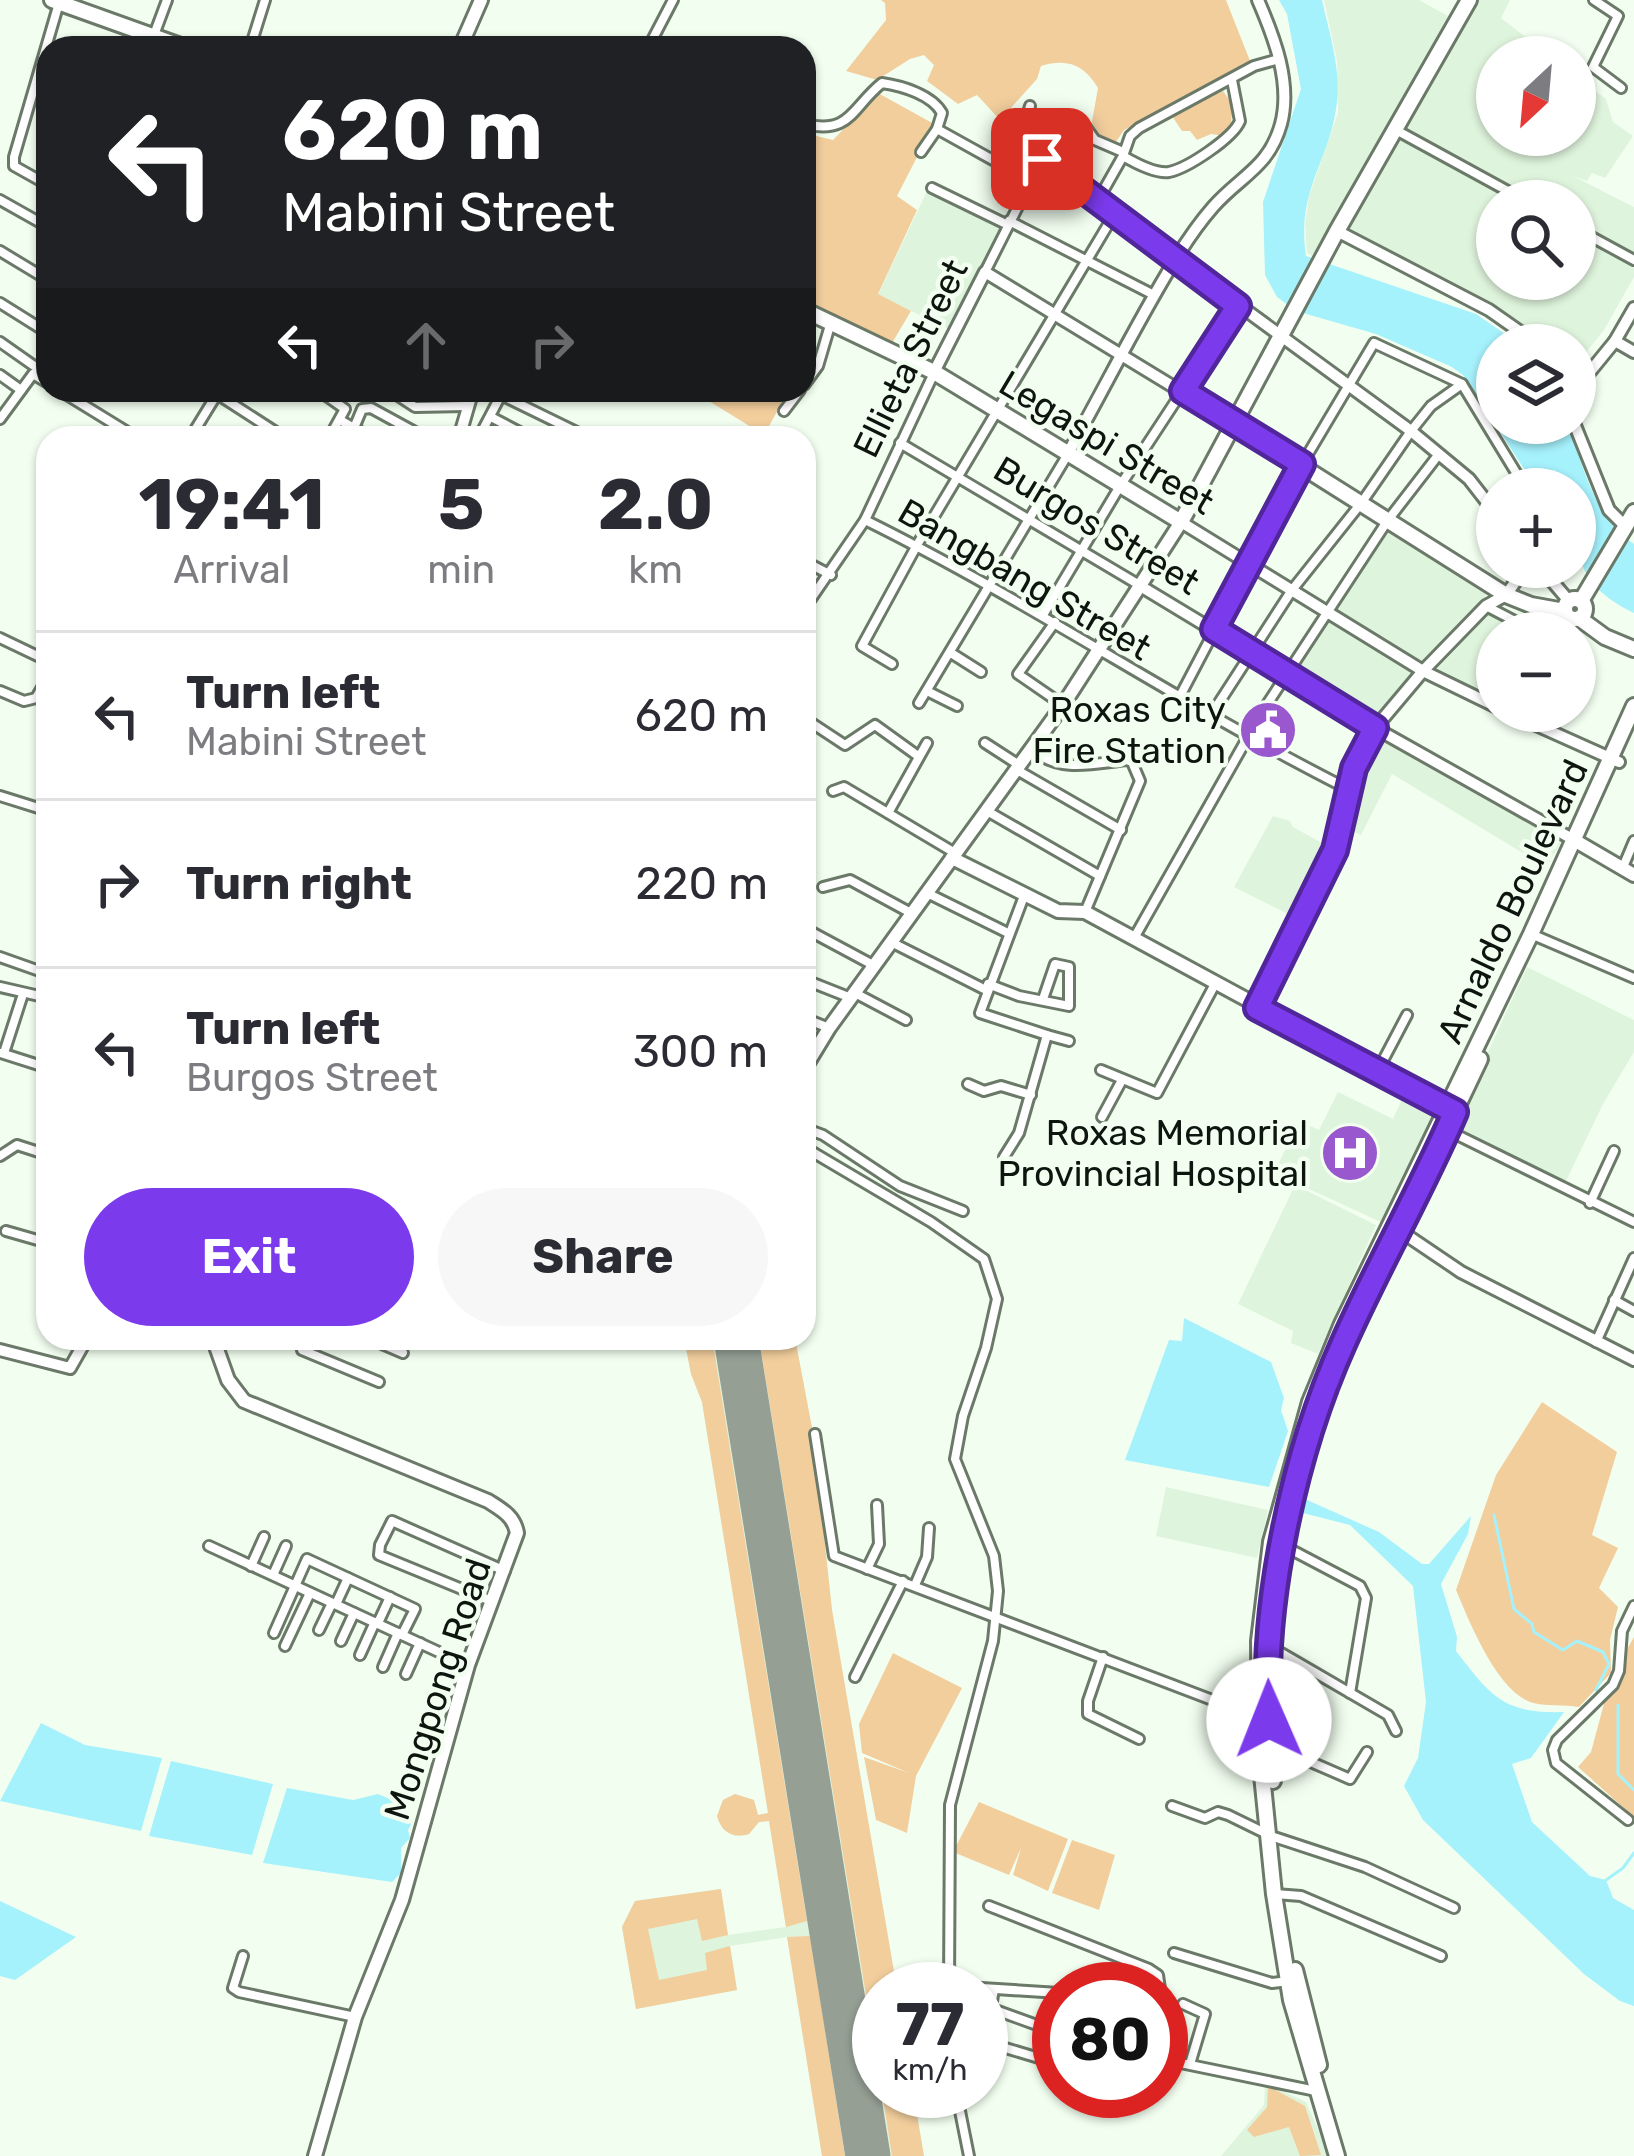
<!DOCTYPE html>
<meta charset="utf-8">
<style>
body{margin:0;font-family:Rubik,sans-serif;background:#f7f7f7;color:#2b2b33;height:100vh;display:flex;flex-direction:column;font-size:45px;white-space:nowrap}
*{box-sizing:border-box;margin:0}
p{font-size:39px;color:#7c7c81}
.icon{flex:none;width:66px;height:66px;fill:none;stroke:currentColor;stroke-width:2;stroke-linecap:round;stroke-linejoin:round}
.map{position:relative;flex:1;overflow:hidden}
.details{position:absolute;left:36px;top:426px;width:780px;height:924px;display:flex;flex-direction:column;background:#fff;border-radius:36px;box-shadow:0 3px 9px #0004}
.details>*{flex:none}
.top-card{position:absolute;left:36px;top:36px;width:780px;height:366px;border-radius:36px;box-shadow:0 3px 9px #0004;background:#202124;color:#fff;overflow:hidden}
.needle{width:78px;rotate:206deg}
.buttons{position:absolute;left:1476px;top:36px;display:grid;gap:24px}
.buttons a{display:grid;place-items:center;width:120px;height:120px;border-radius:50%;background:#fff;box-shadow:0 3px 9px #0004;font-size:60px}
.speed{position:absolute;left:852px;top:1962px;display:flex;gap:24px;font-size:60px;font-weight:700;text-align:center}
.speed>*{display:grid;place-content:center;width:156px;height:156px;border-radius:50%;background:#fff;box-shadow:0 3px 9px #0004;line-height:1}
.speed small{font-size:30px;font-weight:400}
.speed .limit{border:18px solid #d22;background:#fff;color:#111}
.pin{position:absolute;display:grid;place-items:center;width:102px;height:102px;color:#fff;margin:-51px;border-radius:24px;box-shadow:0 6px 18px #0006}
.me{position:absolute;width:132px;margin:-66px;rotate:359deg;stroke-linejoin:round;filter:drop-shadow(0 0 9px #0008)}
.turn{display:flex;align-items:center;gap:42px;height:252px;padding:0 48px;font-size:54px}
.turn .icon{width:156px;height:156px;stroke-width:2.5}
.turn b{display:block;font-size:84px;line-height:102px}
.lanes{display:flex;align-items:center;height:114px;padding:0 48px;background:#0003;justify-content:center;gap:60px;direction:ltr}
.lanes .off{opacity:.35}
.eta{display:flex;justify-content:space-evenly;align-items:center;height:204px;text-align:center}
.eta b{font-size:72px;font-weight:700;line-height:84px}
.action{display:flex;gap:24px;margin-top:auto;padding:24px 48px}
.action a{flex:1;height:138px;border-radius:72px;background:#7c3aed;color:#fff;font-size:48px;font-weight:700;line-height:138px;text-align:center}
.action a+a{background:#f7f7f7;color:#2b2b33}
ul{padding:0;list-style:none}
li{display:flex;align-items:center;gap:36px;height:168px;padding:0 48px;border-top:3px solid #e1e1e2}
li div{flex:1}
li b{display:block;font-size:45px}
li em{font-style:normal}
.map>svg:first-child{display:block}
</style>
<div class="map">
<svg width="1634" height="2156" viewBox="0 0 1634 2156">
<rect width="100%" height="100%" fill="#f2fff0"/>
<g fill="#dff4dc">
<polygon points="1324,0 1419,0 1448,16 1312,256 1307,253 1305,225 1309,196 1338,113 1337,61"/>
<polygon points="1478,0 1510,0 1501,18 1542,50 1531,57 1497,57 1497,135 1575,135 1575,76 1606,99 1613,122 1633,136 1605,178 1592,173 1587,181 1573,176 1634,207 1634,257 1575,224 1575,201 1534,201 1400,126 1462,18 1466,19"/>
<polygon points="1394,135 1513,201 1497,201 1497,279 1575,279 1575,235 1634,268 1634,277 1604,330 1575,366 1575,345 1544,345 1520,327 1342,230"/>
<polygon points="928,189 1003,226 951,330 878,295"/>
<polygon points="1385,526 1489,592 1371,722 1287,672"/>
<polygon points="1491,612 1527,633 1497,633 1497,681 1486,697 1436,670"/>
<polygon points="1380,733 1563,839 1546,867 1392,774 1361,835 1345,828 1358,770"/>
<polygon points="1273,816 1290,821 1293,827 1331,848 1296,918 1234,887"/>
<polygon points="1527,967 1634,1020 1634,1052 1603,1104 1564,1185 1453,1128"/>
<polygon points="1406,1091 1438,1107 1383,1223 1274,1173 1299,1121 1319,1130 1338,1092 1393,1119"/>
<polygon points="1295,1185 1376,1225 1318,1354 1291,1343 1293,1331 1238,1304"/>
<polygon points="684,1338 795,1338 813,1433 832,1610 897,1989 879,1989 879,2091 913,2091 924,2156 822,2156 787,1937 730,1946 737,1990 636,2009 622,1927 635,1901 721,1889 728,1935 786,1927 769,1821 759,1822 749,1834 735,1836 724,1830 717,1816 723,1800 735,1794 754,1800 758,1815 768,1813 702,1402 691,1374"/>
<polygon points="1166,1487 1268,1510 1257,1558 1156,1536"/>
<polygon points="1265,2083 1306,2102 1330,2156 1221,2156 1264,2105"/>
</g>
<g fill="#f2ce9d">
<path d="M881,0H1226L1252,66L1124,130L1112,148L1089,138L1098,88C1084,65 1068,58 1041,66L1037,79L1000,120L977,95L958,104L927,81L934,65L924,55L910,59L877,80L846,71L886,20L885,3Z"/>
<polygon points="1223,91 1232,103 1231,137 1211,134 1197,140 1190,131 1182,131 1172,116"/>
<polygon points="878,93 934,124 897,196 917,210 878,294 911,311 892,343 804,299 804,133 833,140"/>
<polygon points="691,390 789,390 764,435"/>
<path d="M684,1338H712L807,1921L786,1927L769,1821L759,1822L749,1834C733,1839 721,1832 717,1816L723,1800L735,1794L754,1800L758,1815L768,1813L702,1402L691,1374Z"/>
<polygon points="759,1338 795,1338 813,1433 832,1610 897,1989 879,1989 879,2075"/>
<path d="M1542,1402L1617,1452L1592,1535L1618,1548L1599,1588L1618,1607L1610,1640L1611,1673L1579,1707C1564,1704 1544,1707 1530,1702C1496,1689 1469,1621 1456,1590L1496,1475Z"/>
<polygon points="1634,1637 1634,1817 1578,1767 1591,1752 1605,1700 1625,1673 1626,1651"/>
<polygon points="893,1653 962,1688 916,1776 907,1833 876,1820 864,1757 909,1773 862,1753 859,1724"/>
<polygon points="979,1802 1068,1839 1048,1891 1013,1875 1021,1848 1009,1875 953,1852"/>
<polygon points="1072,1840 1115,1855 1099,1910 1052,1893"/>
<polygon points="721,1889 728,1935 702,1941 697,1919 648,1929 659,1980 707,1970 705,1953 730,1946 737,1990 636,2009 622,1927 635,1901"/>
<polygon points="809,1936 810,1936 845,2156 822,2156 787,1937"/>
<polygon points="1268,2086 1305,2106 1321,2155 1300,2156 1289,2127 1254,2137 1247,2130 1267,2107"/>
<polygon points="882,2091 913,2091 924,2156 892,2156"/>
</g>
<g fill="#a5f1fc">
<path d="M1279,0H1322C1329,33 1341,68 1337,102C1330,162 1296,189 1306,256L1476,314L1521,345H1497V423H1568C1583,466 1594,518 1634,544V613C1573,583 1575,551 1575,489H1537L1464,376L1452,367L1376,334L1296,311L1277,297L1265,275L1263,202L1301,89L1287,14Z"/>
<polygon points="1184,1318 1271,1362 1284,1398 1281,1410 1288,1431 1269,1487 1125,1460 1169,1340 1182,1341"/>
<path d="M1298,1496L1379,1532L1422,1564H1429L1471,1516L1468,1534L1441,1584L1457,1637L1456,1651C1491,1696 1503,1714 1564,1712L1531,1758L1512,1764L1532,1822L1590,1876L1606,1880L1613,1898L1634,1910V2006L1620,2001L1584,1974L1423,1820L1404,1786L1418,1758L1426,1702L1413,1586L1350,1525L1295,1511Z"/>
<polygon points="41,1723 85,1745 162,1758 141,1831 0,1801"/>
<polygon points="171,1761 273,1784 252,1855 149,1836"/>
<polygon points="287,1788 353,1800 378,1794 406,1806 411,1825 408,1830 410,1838 401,1848 401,1873 392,1882 263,1863"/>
<polygon points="0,1901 76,1937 15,1980 0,1976"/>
</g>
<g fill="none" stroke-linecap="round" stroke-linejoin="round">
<g stroke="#a5f1fc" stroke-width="3">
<polyline points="1494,1515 1514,1609 1532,1624 1534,1632 1563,1650 1577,1641 1603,1652 1609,1664 1596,1690"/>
<polyline points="1618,1705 1618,1774 1634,1790"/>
<polyline points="1606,1880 1623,1868 1634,1853"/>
</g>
<polyline stroke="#959f94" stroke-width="45" points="736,1338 868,2156"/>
<defs>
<g id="minor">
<polyline points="1594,0 1618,16 1593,67 1621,88"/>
<polyline points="154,35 167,0"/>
<polyline points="250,48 265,0"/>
<polyline points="648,48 673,0"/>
<path d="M1232,80L1240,121C1233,138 1188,168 1169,172C1155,174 1135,163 1123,156L1130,136L1139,128L1254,66L1279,59"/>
<polyline points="1030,106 1023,130 1042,159 1176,259"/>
<path d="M804,124C851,135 851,108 882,83C903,86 932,95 942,113L937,129L921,152"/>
<polyline points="1085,126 1095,140 1123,152"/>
<polyline points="937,129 1029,180"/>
<polyline points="1396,130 1526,201"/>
<polyline points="48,185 14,166 14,157 59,3"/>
<polyline points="932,188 1008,225"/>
<polyline points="0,200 48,227"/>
<polyline points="1098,200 1123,156"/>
<polyline points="1009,221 1154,295"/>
<polyline points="1575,228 1634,260"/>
<polyline points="0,251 48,280"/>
<polyline points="985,272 1042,159"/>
<polyline points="0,303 48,333"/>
<polyline points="0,342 37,368"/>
<polyline points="38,368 48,355"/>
<polyline points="0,375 21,390"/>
<polyline points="804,385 818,366 831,322"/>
<polyline points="59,390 137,438"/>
<polyline points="318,390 345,409 329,438"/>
<polyline points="389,390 415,407 466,406"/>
<polyline points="784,411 800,390"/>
<polyline points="491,417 531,438"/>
<polyline points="0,419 33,374 48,383"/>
<polyline points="340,420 371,438"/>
<polyline points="354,428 362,409 371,408 426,438"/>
<polyline points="480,435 501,395 589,438"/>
<polyline points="190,438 217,394 285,438"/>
<polyline points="900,443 1141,586"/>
<path d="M865,520C1031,602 1183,706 1348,789"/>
<polyline points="804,561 831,575"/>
<polyline points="1486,606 1538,633"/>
<polyline points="804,609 865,520 934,373"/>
<polyline points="1043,615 1120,486 1238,306"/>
<polyline points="1055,622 1018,674 1063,705"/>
<polyline points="1562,633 1569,618"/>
<polyline points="0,638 48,661"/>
<polyline points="951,653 981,672"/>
<polyline points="892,664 862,646 917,545 1115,213"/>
<polyline points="0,691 24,701 36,698 48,677"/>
<polyline points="927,691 957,706"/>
<polyline points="1179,698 1302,464 1374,343 1462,384 1526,489"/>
<polyline points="919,703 1068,454"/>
<polyline points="1211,715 1292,590 1362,502 1411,431 1431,406 1462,384"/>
<polyline points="804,718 845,745 875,725 918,756"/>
<polyline points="985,743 1019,765"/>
<path d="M1032,750C1061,773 1091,764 1127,760L1132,762L1140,781L1085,912"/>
<polyline points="1017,770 1121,830"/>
<polyline points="833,791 844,787 955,853"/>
<polyline points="0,796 48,811"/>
<polyline points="987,811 1100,876"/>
<polyline points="888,813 927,743"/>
<polyline points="1623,867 1634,841"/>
<polyline points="823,887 850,880 911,913"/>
<polyline points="927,893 1008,933"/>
<polyline points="804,928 873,965"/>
<polyline points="1531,934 1634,978"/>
<polyline points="1134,938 1262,712 1388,520 1439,454"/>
<polyline points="891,942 986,990"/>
<polyline points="0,957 48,974"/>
<polyline points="808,981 851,998"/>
<polyline points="988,984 1019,996 1069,1006 1069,967 1055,964 1043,999"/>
<polyline points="0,987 48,998"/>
<polyline points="855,993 906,1020"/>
<polyline points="804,1018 829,1028"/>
<polyline points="1047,1035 1069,1041"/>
<polyline points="1,1053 48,1068"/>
<polyline points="4,1053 23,994"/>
<polyline points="1101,1070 1157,1093 1215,984"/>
<polyline points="1377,1072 1407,1015"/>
<polyline points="968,1084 984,1091 1001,1086 1031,1095"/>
<polyline points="1102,1117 1122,1080"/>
<polyline points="804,1128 823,1135 900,1186 963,1211"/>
<polyline points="1447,1130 1634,1222"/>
<polyline points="804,1147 931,1222 984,1259 997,1299 986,1348 963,1416 955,1459 994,1556 998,1591 993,1641 950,1805 949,1989"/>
<polyline points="0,1156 17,1145 48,1155"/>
<polyline points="1004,1157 1019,1133 1047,1035 980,1013 1024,896"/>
<polyline points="1590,1203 1614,1151"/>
<polyline points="6,1231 48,1243"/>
<polyline points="1614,1300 1634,1311"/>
<polyline points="300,1338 302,1350 379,1382"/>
<polyline points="368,1338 403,1353"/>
<polyline points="1596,1342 1634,1258"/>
<polyline points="815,1434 834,1556 1236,1709 1261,1715"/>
<polyline points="209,1546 467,1665"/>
<polyline points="1284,1546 1360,1586 1366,1598 1350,1693"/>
<polyline points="251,1566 264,1537"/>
<polyline points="867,1569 879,1544 877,1505"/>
<polyline points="273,1575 286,1546"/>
<polyline points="915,1585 927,1557 929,1528"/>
<polyline points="491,1601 379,1555 380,1545 392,1521 505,1571"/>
<polyline points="336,1604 348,1578"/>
<polyline points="378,1623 390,1597"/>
<polyline points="319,1630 332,1603"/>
<polyline points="274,1633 307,1559 415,1609 402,1635"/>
<polyline points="341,1641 354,1613"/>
<polyline points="1266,1644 1388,1715 1396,1731"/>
<polyline points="285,1646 310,1593"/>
<polyline points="360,1655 375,1622"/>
<polyline points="1103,1657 1088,1701 1088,1714 1139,1739"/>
<polyline points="383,1667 398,1633"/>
<polyline points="406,1674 420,1643"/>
<polyline points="855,1677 903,1581"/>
<polyline points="1268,1754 1297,1756 1350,1779 1367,1752"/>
<polyline points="1172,1806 1205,1818 1218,1812 1228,1815 1271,1836 1365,1867 1454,1908"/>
<polyline points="1628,1820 1556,1763 1553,1750 1557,1740 1613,1685 1619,1671 1622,1631 1634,1606"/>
<polyline points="1275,1894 1301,1896 1441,1956"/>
<polyline points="989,1906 1149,1969 1158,1975 1160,1989"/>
<polyline points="1174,1953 1272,1983 1289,1981"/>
<polyline points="243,1956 233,1988 239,1992 355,2017"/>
<polyline points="950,1986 1059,1993"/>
<polyline points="994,1989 986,2037 1002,2047 1059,2064"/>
<polyline points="1183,2004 1205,2014 1190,2064"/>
<polyline points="990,2008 1059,2033"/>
<polyline points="1161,2059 1316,2091"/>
<polyline points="956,2091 969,2156"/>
</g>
<g id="tertiary">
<polyline points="1337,231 1489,310 1539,345"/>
<polyline points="1176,259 1411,431 1469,479 1497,515"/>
<polyline points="1615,341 1634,352"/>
<polyline points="934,372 985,272 1233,423"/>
<polyline points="1575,390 1615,341 1634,308"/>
<polyline points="1574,423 1609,510 1626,527"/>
<polyline points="459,438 473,390"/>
<path d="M1068,453C1104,389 1137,322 1175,260C1186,242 1199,223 1213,207C1240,176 1269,168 1281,124C1292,83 1274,37 1258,0"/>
<polyline points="1181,522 1423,671 1497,707"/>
<polyline points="1540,567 1569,601"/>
<polyline points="1142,587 1375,728 1574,840"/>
<polyline points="1505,711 1619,762"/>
<polyline points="1257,1008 1335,850 1354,768 1375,728 1423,671 1486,606 1506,595 1526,567"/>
<polyline points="1390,1224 1461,1272 1634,1360"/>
<polyline points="0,1350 70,1368 87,1338"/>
</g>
<g id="secondary">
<polyline points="460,48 481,0"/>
<polyline points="1574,840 1634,875"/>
<polyline points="952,858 1058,911 1085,912 1451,1110"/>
<polyline points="804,1069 829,1028 1063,705 1181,522"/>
<path d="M213,1338L228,1380L244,1401L488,1501C502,1510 514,1516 517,1533L468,1665L402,1900L355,2017L315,2156"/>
</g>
<g id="primary">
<polyline points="52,0 186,48"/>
<polyline points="804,310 934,372 1181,522 1337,231 1469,0"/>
<polyline points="1233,423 1506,595 1531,605 1564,611"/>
</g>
<g id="trunk">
<circle cx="1575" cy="609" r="10"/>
<polyline points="1581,601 1634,512"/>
<polyline points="1579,618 1605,637 1634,649"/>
<polyline points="1433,1158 1480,1059"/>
<path d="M1268,1643C1283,1525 1312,1410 1362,1302"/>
<polyline points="1268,1714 1273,1781"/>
<polyline points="1295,1970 1319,2065"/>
<polyline points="1337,2156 1291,2000 1274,1894 1260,1755 1259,1641 1271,1542 1310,1402 1342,1324 1531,934 1634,706"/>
</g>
</defs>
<use href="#minor" stroke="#6b7969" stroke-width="14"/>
<use href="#tertiary" stroke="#6b7969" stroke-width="16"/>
<use href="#secondary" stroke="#6b7969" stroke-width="18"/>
<use href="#primary" stroke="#6b7969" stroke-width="20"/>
<use href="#trunk" stroke="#6b7969" stroke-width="20"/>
<use href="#minor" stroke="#fff" stroke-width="8"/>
<use href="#tertiary" stroke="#fff" stroke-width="10"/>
<use href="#secondary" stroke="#fff" stroke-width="12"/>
<use href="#primary" stroke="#fff" stroke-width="14"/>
<use href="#trunk" stroke="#fff" stroke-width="14"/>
</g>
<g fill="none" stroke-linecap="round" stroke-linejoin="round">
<defs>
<path id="route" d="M1042,159L1238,306L1183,391L1302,464L1214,629L1375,728L1354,768L1335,850L1257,1008L1455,1112C1421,1191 1378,1265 1343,1344C1295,1451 1261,1603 1269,1720"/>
</defs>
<use href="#route" stroke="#51269a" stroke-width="30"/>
<use href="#route" stroke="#7c3aed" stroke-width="21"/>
</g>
<defs>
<symbol id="civic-disc" viewBox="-11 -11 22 22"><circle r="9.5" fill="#9958ce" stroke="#f2fff0"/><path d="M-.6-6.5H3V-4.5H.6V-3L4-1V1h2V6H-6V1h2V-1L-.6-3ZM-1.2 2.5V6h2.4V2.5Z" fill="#fff"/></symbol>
<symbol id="hospital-disc" viewBox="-11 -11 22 22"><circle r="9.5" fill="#9958ce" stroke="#f2fff0"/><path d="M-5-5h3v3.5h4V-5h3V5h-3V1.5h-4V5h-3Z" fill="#fff"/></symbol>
</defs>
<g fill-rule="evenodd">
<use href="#civic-disc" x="1235" y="697" width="66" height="66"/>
<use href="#hospital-disc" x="1317" y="1120" width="66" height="66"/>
</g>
<g text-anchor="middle" stroke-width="9" stroke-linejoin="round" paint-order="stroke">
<g font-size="36" fill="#0e140e" stroke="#f2fff0">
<text transform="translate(910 358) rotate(-64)" y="13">Ellieta Street</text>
<text transform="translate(1107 442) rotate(31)" y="13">Legaspi Street</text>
<text transform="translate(1097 525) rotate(31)" y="13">Burgos Street</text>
<text transform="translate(1025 579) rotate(30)" y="13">Bangbang Street</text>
<text transform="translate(1512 901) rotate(-65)" y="13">Arnaldo Boulevard</text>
<text transform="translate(437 1689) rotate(-72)" y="13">Mongpong Road</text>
</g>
<g font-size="36" fill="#0e140e" stroke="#f2fff0" text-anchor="end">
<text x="1226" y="722">Roxas City<tspan x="1226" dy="41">Fire Station</tspan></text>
<text x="1308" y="1145">Roxas Memorial<tspan x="1308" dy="41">Provincial Hospital</tspan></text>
</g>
</g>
</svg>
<div class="buttons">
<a><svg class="needle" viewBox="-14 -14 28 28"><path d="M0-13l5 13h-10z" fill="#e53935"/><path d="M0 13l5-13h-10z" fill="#7c7c81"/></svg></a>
<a><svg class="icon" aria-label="search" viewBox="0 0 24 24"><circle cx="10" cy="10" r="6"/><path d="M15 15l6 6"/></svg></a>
<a><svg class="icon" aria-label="layers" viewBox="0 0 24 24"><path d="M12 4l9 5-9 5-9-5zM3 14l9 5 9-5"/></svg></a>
<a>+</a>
<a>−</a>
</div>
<div class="speed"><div>77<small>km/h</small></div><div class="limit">80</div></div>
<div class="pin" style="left:1042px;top:159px;background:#d93025"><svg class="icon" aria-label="arrive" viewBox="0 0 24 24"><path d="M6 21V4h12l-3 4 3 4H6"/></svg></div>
<svg class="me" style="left:1269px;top:1720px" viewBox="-20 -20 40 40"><circle r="19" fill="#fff"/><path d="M0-13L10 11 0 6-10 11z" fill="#7c3aed"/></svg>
<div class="top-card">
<div class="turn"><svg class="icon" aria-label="left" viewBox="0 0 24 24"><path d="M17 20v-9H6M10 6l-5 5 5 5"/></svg><div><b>620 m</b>Mabini Street</div></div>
<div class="lanes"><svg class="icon" aria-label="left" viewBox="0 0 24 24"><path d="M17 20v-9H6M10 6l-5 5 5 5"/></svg><svg class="icon off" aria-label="ahead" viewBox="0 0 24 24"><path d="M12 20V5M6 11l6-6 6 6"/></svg><svg class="icon off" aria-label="right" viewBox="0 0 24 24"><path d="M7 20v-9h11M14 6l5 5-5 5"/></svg></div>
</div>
<section class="details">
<div class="eta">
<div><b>19:41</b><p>Arrival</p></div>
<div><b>5</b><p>min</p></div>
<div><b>2.0</b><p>km</p></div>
</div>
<ul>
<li><svg class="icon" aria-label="left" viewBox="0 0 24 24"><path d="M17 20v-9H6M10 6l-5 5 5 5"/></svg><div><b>Turn left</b><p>Mabini Street</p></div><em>620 m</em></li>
<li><svg class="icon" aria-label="right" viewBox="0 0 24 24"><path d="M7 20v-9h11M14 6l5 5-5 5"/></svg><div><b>Turn right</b></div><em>220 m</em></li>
<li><svg class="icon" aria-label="left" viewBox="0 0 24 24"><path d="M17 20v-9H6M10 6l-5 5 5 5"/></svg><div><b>Turn left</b><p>Burgos Street</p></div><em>300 m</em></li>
</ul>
<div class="action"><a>Exit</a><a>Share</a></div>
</section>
</div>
